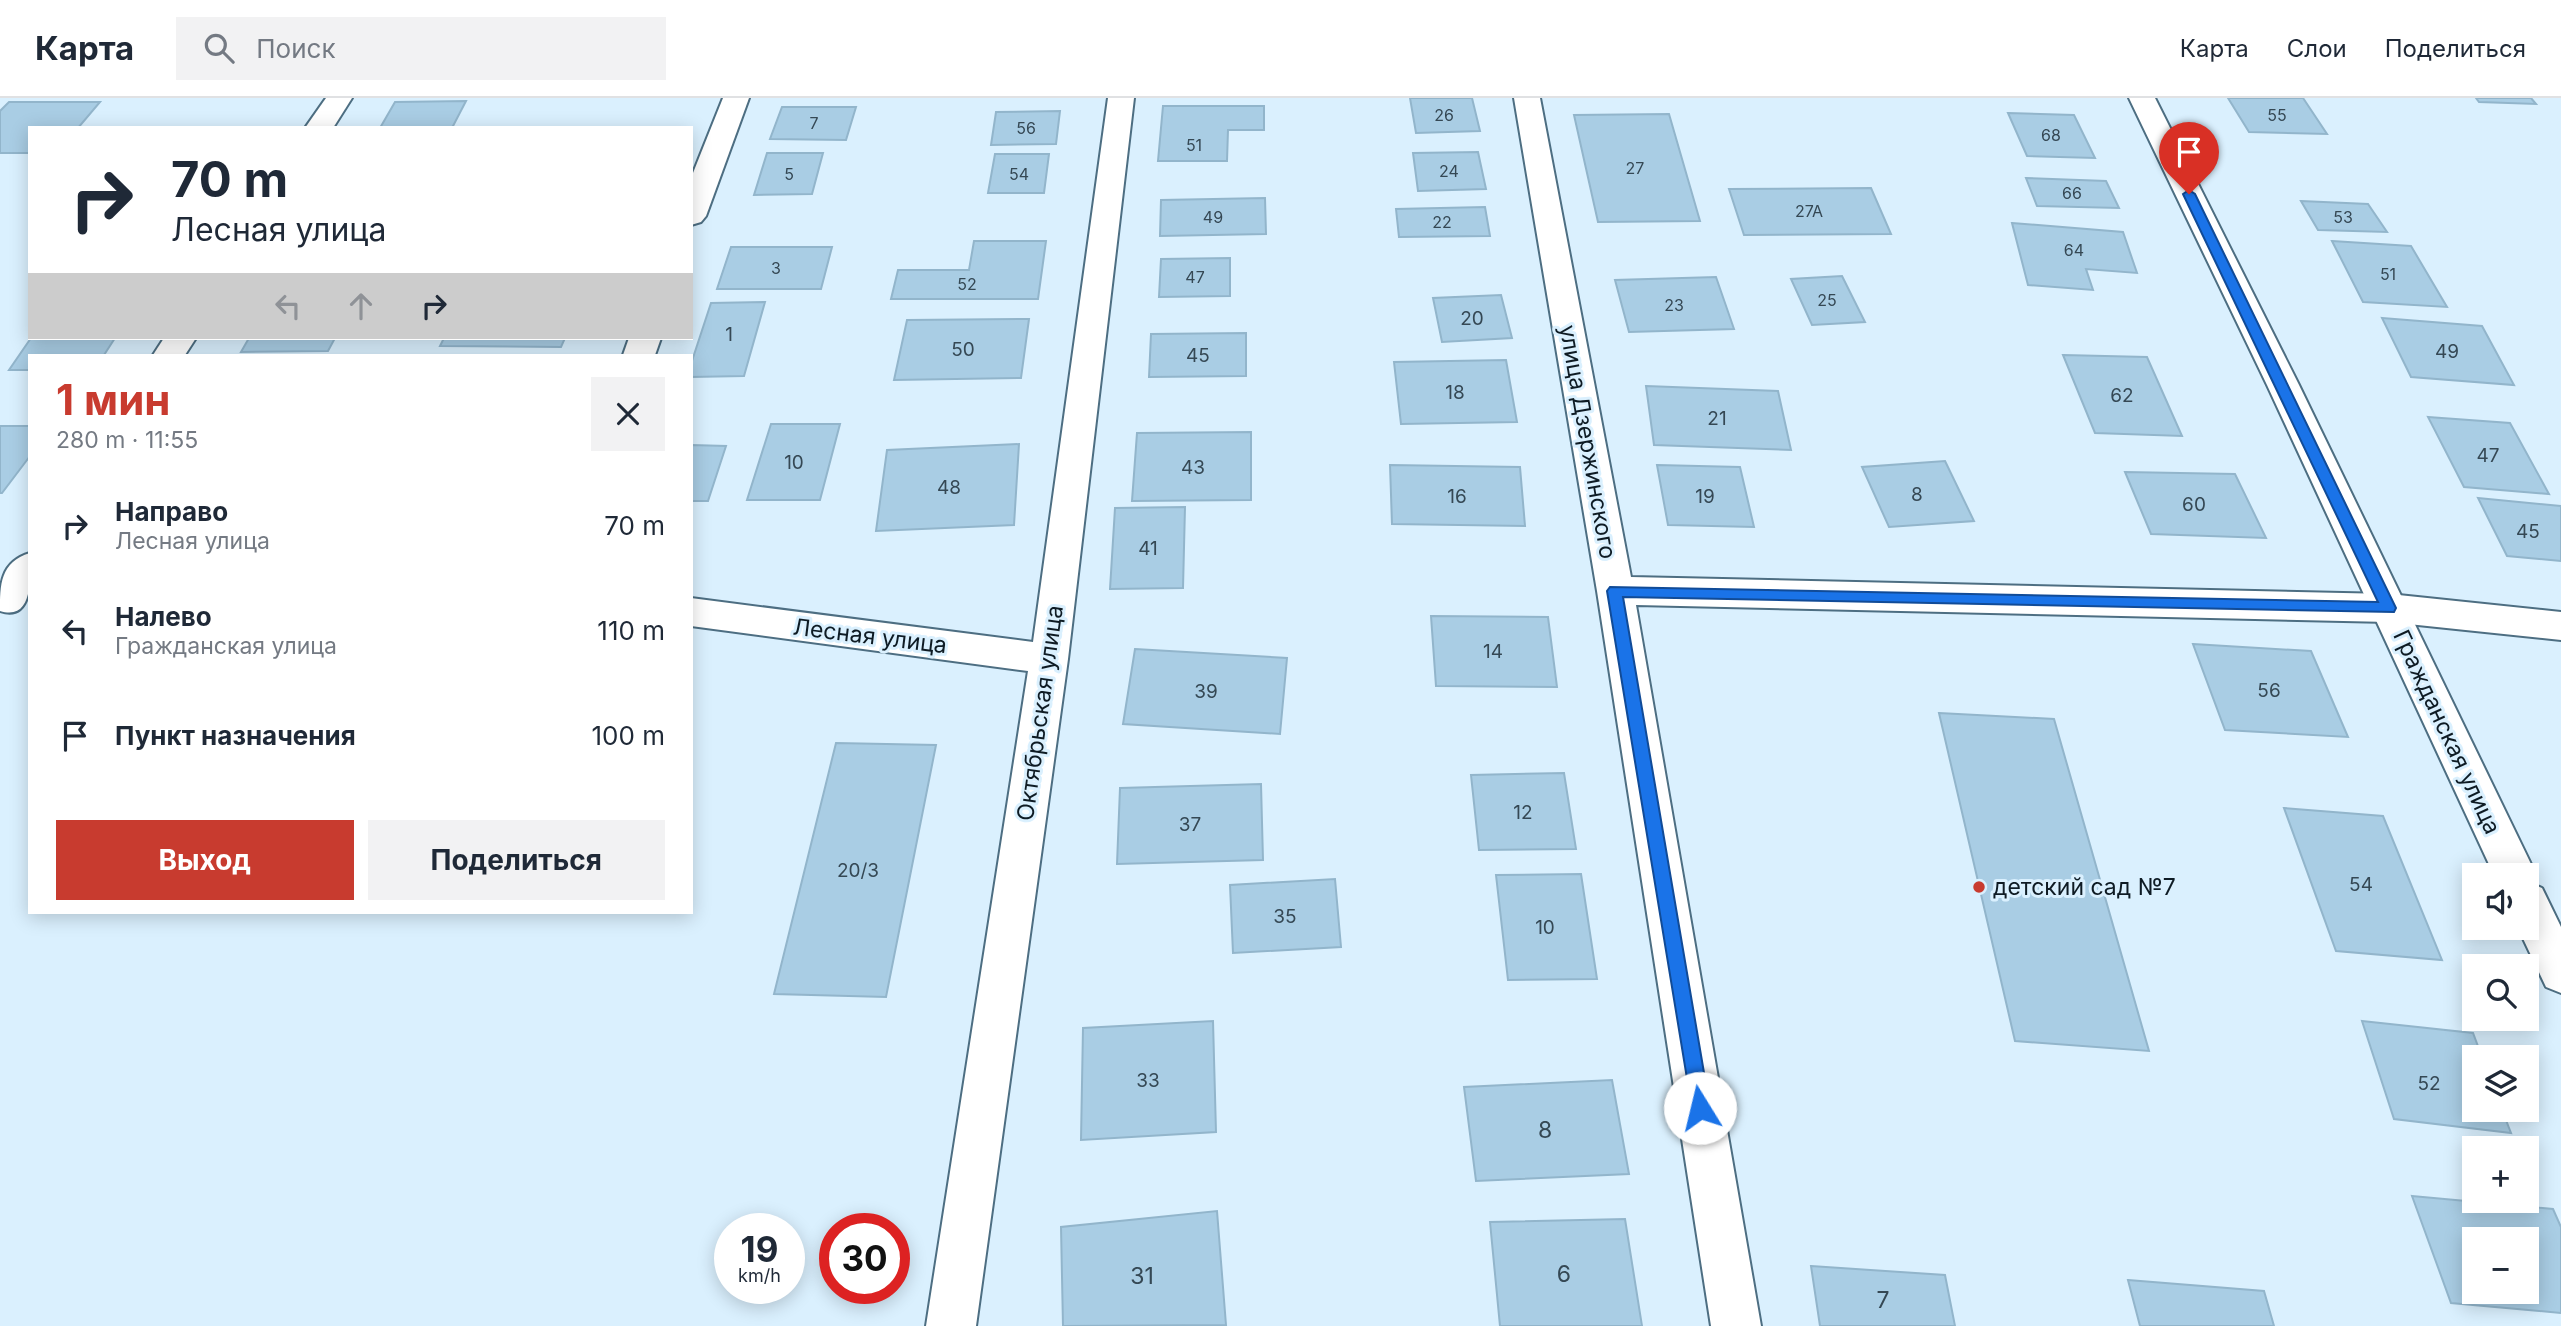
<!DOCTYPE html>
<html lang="ru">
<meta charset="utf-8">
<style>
body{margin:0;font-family:Inter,sans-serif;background:#f2f2f3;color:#1f2937;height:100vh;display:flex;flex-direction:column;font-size:26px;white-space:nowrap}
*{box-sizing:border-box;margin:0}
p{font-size:23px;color:#747a83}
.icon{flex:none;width:38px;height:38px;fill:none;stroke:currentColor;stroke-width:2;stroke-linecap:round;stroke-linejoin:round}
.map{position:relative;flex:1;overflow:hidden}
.details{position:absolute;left:28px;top:256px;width:665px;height:560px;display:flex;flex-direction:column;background:#fff;border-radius:0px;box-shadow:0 4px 18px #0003}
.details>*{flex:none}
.top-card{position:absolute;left:28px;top:28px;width:665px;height:214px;border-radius:0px;box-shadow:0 4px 18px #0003;background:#fff;color:#1f2937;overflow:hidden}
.fabs{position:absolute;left:2462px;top:765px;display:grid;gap:14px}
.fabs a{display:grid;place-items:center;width:77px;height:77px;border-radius:0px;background:#fff;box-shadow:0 4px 18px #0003;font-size:35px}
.speed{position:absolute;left:714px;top:1115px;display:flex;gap:14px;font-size:35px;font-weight:700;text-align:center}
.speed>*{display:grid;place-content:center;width:91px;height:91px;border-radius:50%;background:#fff;box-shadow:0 4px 18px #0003;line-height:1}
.speed small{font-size:18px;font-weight:400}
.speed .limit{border:10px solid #d22;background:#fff;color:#111}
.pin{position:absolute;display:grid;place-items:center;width:60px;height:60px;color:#fff;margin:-72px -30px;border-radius:50% 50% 50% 0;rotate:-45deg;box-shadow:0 0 7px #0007}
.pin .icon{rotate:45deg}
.me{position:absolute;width:77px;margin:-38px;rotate:351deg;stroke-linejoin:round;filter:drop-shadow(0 0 5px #0008)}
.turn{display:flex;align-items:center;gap:24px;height:147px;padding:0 28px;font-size:32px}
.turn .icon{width:91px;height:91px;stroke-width:2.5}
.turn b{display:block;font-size:49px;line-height:60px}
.lanes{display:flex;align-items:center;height:66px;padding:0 28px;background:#0003;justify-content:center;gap:35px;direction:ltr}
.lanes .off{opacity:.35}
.round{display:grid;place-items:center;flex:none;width:74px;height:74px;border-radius:0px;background:#f2f2f3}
.head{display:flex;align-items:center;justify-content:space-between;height:119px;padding:0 28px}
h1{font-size:42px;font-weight:700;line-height:52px;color:#c83b2f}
.primary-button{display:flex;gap:14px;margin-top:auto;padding:14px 28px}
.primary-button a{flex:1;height:80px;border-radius:0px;background:#c83b2f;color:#fff;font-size:28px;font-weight:700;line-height:80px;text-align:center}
.primary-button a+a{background:#f2f2f3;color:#1f2937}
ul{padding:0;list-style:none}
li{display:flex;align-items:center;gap:21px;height:105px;padding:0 28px}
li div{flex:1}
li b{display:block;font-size:26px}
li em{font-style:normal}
header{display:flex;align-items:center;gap:42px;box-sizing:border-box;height:98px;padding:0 35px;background:#fff;border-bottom:2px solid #e0e1e3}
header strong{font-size:33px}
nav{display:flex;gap:38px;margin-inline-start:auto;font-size:24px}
.search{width:490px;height:63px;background:#f2f2f3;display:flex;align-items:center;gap:18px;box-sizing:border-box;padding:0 24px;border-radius:0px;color:#747a83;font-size:26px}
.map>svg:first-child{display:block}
</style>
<header>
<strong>Карта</strong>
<div class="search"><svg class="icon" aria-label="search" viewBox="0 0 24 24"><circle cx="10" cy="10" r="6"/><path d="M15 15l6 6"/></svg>Поиск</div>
<nav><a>Карта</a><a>Слои</a><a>Поделиться</a></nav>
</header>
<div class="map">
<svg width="2561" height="1228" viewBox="0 0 2561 1228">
<rect width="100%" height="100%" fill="#daf0fe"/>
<g fill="#a9cde4" stroke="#92b5cb" stroke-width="2" fill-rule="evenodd">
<polygon points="1410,0 1472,0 1480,33 1416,35"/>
<polygon points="2228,0 2303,0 2327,36 2249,34"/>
<polygon points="2476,0 2531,0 2536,6 2479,4"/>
<polygon points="466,3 452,30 380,30 395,4"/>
<polygon points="9,4 100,4 78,30 30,30 30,55 0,55 0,13"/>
<polygon points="1163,8 1264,8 1264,32 1228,32 1227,63 1158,63"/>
<polygon points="782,9 856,9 846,42 770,41"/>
<polygon points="1060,13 1056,46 991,47 996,14"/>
<polygon points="2008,15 2074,17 2095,60 2027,58"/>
<polygon points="1669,16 1700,123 1598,124 1574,17"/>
<polygon points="1478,54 1486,91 1418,93 1413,55"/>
<polygon points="767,55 823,55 812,96 754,97"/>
<polygon points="995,56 1049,56 1044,95 988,95"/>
<polygon points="2026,80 2106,83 2119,110 2037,108"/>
<polygon points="1871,90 1891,136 1744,137 1729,91"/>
<polygon points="1265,100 1266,136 1160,138 1161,102"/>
<polygon points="2301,103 2368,106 2387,134 2318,132"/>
<polygon points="1485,109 1490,138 1399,139 1396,111"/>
<polygon points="2012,125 2123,134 2137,175 2086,171 2093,192 2028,187"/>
<polygon points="974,143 1046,143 1038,201 891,201 898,172 969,172"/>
<polygon points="2332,143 2411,148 2447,209 2363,204"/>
<polygon points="731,149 832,149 821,191 717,191"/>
<polygon points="1230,160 1230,198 1159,199 1161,161"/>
<polygon points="1842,178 1865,224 1812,227 1791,181"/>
<polygon points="1716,179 1734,231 1629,234 1615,182"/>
<polygon points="1501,197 1512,240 1442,244 1433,200"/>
<polygon points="765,204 744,278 691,279 691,266 711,205"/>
<polygon points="2382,220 2482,228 2514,287 2411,279"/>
<polygon points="1029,221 1021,280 894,282 907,222"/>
<polygon points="1246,235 1246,278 1149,279 1151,236"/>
<polygon points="31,240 115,240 104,257 30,257 30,272 9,272"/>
<polygon points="249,240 335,240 328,253 241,254"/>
<polygon points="444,240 565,240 561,249 440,248"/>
<polygon points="2063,257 2147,259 2182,338 2095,335"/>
<polygon points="1506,262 1517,324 1401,326 1394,264"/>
<polygon points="1646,288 1778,293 1791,352 1654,347"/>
<polygon points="2428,319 2510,325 2549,396 2464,389"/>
<polygon points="771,326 840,326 820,402 747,402"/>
<polygon points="0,328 30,328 30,358 2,395 0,395"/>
<polygon points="1251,334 1251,402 1132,403 1137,335"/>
<polygon points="1019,346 1014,427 876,433 887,352"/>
<polygon points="691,347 726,348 708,403 691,403"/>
<polygon points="1945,363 1974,423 1889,429 1862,369"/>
<polygon points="1390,367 1520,369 1525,428 1392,426"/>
<polygon points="1657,367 1740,369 1754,429 1668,427"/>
<polygon points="2125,374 2235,376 2266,440 2151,436"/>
<polygon points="2478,400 2561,408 2561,463 2507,458"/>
<polygon points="1185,409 1183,490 1110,491 1115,410"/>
<polygon points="1431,518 1548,519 1557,589 1436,588"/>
<polygon points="2193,546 2311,553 2348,639 2225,632"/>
<polygon points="1135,551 1287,560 1280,636 1123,626"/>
<polygon points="1939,615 2054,621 2149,953 2015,943"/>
<polygon points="836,645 936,647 886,899 774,896"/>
<polygon points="1564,675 1576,751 1479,752 1471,677"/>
<polygon points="1261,686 1263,762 1117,766 1120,690"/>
<polygon points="2284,710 2383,718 2442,862 2336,853"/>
<polygon points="1581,776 1597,881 1508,882 1496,777"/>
<polygon points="1335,781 1341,849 1233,855 1230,787"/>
<polygon points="1213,923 1216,1034 1081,1042 1083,930"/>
<polygon points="2362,923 2473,935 2482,959 2474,959 2474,1012 2502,1012 2511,1035 2394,1021"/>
<polygon points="1612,982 1629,1076 1476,1083 1464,989"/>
<path d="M2412,1098L2553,1111L2561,1129V1215L2451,1205ZM2474,1141H2527V1194H2474Z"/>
<polygon points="1217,1113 1226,1227 1063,1228 1061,1129"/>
<polygon points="1625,1121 1642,1228 1500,1228 1490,1124"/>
<polygon points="1811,1168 1945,1177 1955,1228 1820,1228"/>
<polygon points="2128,1182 2264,1193 2274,1228 2140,1228"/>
</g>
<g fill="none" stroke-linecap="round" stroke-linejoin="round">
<defs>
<g id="street">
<polygon points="326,0 352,0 333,30 305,30"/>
<polygon points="723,0 749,0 706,118 701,124 691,127 691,80"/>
<polygon points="1108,0 1134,0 1068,561 976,1228 926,1228 1028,573 691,528 691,500 1033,544"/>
<polygon points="1514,0 1540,0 1631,479 2389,496 2561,514 2561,542 2389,524 1636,507 1761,1228 1711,1228 1597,493"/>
<polygon points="164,240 196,240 185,257 153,257"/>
<polygon points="629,240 661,240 655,257 623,257"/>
<path d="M30,455C30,475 35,524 0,513C0,487 0,464 30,455Z"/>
</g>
<polygon id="secondary" points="2129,0 2155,0 2299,287 2530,764 2536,777 2532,786 2542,790 2561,829 2561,895 2546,889 2518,830 2527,830 2527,777 2494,777 2267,287"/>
</defs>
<use href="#street" stroke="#4d6e82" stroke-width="4"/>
<use href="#secondary" stroke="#4d6e82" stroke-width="4"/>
<use href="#street" fill="#fff" fill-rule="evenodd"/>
<use href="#secondary" fill="#fff" fill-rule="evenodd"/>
</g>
<polygon fill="#1a73e8" stroke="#114b97" stroke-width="2" points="2189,92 2195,96 2396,510 2394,514 1623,499 1710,1010 1707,1017 1700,1020 1693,1017 1607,493 1610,489 2378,504 2183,96"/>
<circle fill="#c83b2f" stroke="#daf0fe" stroke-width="2.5" cx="1979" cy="789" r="7"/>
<g text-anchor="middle" stroke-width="6" stroke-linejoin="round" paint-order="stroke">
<g font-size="16" fill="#354854">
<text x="1444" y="23">26</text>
<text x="2277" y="23">55</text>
<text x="814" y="31">7</text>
<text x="1026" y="36">56</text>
<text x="2051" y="43">68</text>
<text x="1194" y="53">51</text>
<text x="1635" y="76">27</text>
<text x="1449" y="79">24</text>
<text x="789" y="82">5</text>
<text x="1019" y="82">54</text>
<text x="2072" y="101">66</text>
<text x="1809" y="119">27А</text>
<text x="1213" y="125">49</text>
<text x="2343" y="125">53</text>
<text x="1442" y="130">22</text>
<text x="2074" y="158">64</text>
<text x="776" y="176">3</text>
<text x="2388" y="182">51</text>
<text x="1195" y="185">47</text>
<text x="967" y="192">52</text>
<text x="1827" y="208">25</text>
<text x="1674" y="213">23</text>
</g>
<g font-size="19" fill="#354854">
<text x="1472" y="227">20</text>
<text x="729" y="243">1</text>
<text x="963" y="258">50</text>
<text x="2447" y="260">49</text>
<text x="1198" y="264">45</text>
<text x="1455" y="301">18</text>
<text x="2122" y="304">62</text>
<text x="1717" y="327">21</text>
<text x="2488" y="364">47</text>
<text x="794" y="371">10</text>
<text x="1193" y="376">43</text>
<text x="949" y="396">48</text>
<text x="1917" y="403">8</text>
<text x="1457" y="405">16</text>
<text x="1705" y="405">19</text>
<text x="2194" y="413">60</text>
<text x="2528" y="440">45</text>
<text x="1148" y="457">41</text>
<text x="1493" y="560">14</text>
<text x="2269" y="599">56</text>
<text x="1206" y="600">39</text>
<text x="1523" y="721">12</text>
<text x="1190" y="733">37</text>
<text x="858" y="779">20/3</text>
<text x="2361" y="793">54</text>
<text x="1285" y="825">35</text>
<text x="1545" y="836">10</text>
<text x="1148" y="989">33</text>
<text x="2429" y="992">52</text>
</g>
<g font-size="23" fill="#0e1b24" stroke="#daf0fe">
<text transform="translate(1588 344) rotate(80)" y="8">улица Дзержинского</text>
<text transform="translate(870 538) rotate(7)" y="8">Лесная улица</text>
<text transform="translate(1040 615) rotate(-82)" y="8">Октябрьская улица</text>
<text transform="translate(2447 634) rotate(65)" y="8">Гражданская улица</text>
</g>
<g font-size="23" fill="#0e1b24" stroke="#daf0fe" text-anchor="start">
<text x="1993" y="797">детский сад №7</text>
</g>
<g font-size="23" fill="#354854">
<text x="1545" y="1040">8</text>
<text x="1564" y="1184">6</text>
<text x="1142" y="1186">31</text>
<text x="1883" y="1210">7</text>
</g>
</g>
</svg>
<div class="fabs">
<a><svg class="icon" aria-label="sound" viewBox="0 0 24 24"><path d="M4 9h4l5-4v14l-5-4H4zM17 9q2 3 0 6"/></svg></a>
<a><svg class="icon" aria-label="search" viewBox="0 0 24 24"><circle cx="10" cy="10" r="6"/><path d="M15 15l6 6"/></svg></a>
<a><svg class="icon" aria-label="layers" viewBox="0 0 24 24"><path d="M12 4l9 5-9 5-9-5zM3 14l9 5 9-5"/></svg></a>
<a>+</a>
<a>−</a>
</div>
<div class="speed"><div>19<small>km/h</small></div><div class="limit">30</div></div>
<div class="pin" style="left:2189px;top:96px;background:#d93025"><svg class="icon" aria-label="arrive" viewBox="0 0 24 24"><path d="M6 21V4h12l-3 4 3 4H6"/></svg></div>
<svg class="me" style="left:1700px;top:1010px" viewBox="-20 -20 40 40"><circle r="19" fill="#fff"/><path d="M0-13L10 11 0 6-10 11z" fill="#1a73e8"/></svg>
<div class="top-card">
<div class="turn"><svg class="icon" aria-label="right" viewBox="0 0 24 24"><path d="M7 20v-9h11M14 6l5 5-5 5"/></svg><div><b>70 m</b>Лесная улица</div></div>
<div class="lanes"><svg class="icon off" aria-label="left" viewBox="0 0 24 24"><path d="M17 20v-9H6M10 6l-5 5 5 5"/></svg><svg class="icon off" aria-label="ahead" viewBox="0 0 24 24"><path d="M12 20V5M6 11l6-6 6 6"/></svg><svg class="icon" aria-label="right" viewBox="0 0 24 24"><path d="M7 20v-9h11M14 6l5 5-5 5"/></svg></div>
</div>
<section class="details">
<div class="head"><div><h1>1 мин</h1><p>280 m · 11:55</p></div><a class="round"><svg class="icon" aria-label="close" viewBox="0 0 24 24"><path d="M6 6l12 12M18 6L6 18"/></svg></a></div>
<ul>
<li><svg class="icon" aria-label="right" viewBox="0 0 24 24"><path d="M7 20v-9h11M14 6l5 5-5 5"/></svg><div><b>Направо</b><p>Лесная улица</p></div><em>70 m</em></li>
<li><svg class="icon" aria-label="left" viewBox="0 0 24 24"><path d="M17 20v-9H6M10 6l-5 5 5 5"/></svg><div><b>Налево</b><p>Гражданская улица</p></div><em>110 m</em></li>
<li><svg class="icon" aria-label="arrive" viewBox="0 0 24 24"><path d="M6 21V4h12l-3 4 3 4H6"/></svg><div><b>Пункт назначения</b></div><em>100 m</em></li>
</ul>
<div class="primary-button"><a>Выход</a><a>Поделиться</a></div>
</section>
</div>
